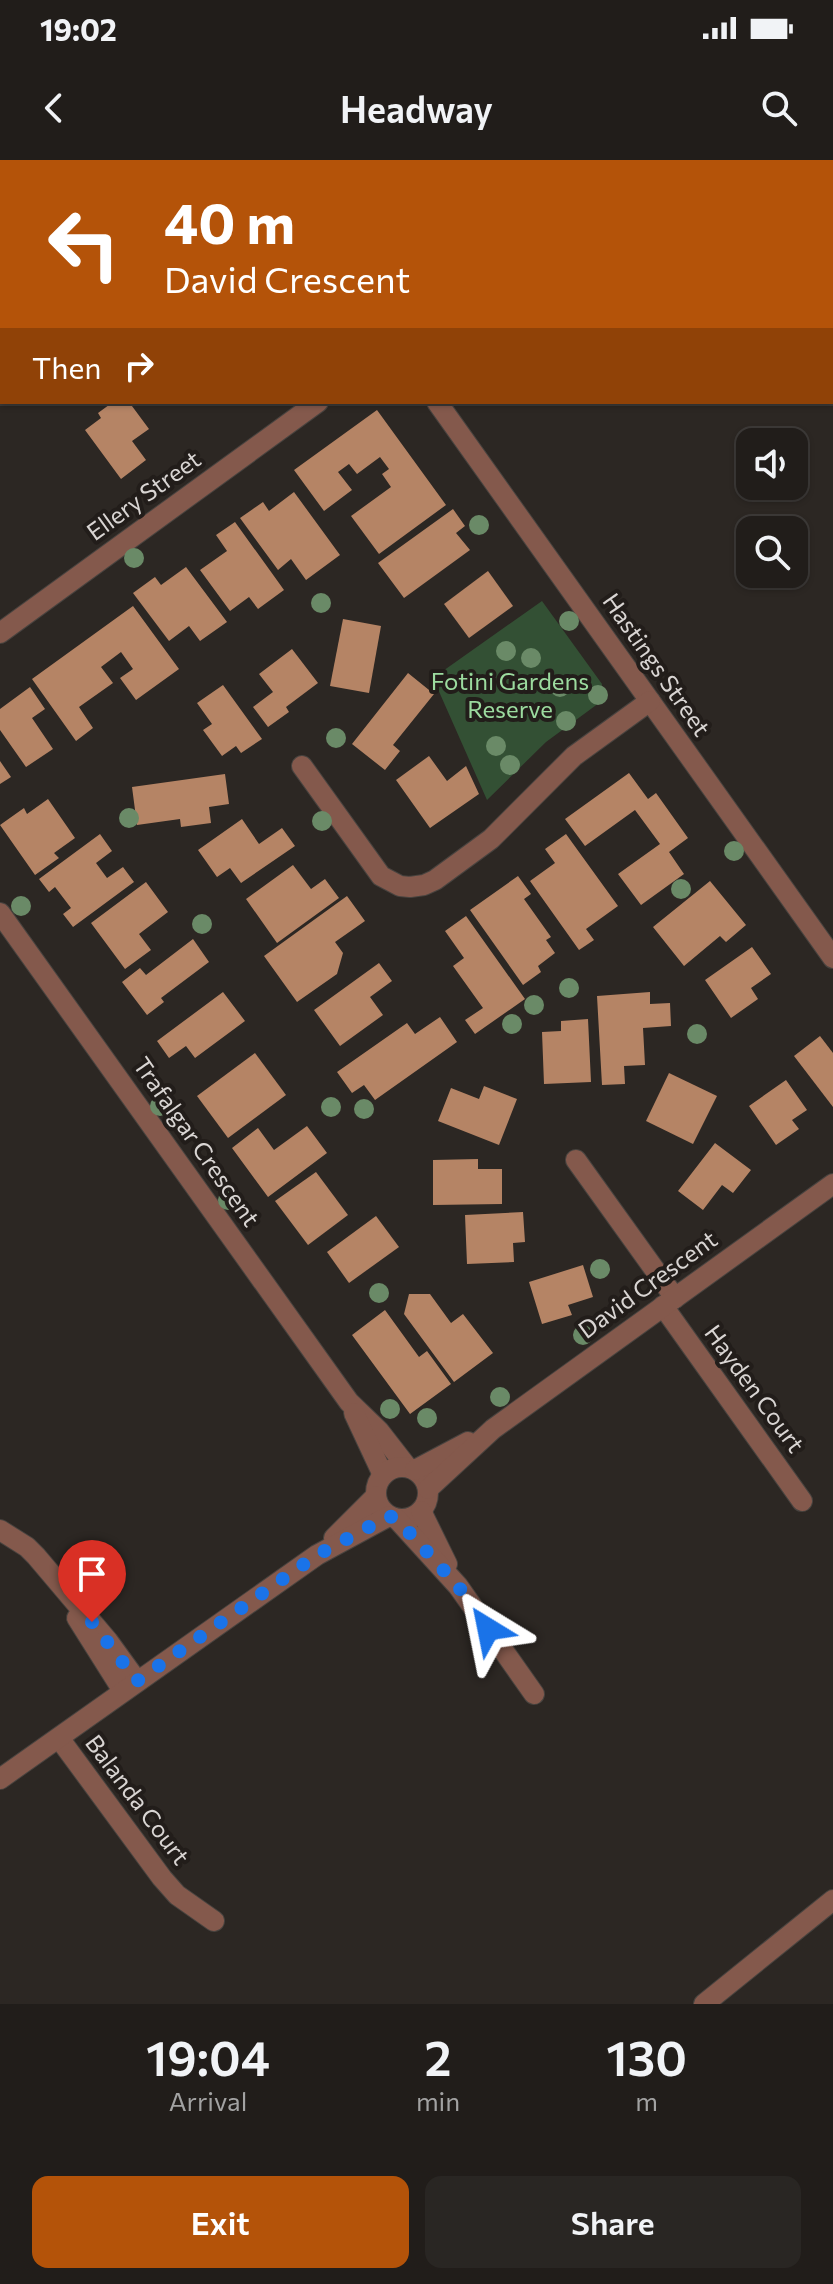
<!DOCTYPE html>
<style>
body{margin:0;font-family:Commissioner,sans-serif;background:#292623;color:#f1f3f6;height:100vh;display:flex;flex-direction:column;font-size:30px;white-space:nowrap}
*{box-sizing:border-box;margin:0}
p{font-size:26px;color:#a2a2a2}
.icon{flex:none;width:44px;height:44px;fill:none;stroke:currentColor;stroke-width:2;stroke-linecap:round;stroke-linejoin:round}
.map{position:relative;height:1844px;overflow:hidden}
.drawer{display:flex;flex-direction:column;background:#211d1a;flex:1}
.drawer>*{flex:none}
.banner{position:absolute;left:0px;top:0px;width:834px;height:244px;box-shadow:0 2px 6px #0004,0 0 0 2px #3e3b39;background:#b45309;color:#fff;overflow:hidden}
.fabs{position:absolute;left:736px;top:268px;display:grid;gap:16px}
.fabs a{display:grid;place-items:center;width:72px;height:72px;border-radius:16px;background:#211d1a;box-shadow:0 2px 6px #0004,0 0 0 2px #3e3b39;font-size:40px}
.pin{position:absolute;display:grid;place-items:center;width:68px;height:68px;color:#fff;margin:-82px -34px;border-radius:50% 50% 50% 0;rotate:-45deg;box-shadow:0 0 8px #0007}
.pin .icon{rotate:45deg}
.me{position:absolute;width:88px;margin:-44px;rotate:325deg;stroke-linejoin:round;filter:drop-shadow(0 0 6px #0008)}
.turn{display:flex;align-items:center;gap:28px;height:168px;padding:0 32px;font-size:36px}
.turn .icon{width:104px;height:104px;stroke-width:2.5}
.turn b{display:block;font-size:56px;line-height:68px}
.then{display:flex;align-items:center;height:76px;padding:0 32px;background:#0003;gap:16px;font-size:30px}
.eta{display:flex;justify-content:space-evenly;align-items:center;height:136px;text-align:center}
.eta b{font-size:48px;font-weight:600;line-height:56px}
.button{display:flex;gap:16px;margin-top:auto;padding:16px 32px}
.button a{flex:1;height:92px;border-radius:16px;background:#b45309;color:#fff;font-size:32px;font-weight:600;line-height:92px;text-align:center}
.button a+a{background:#292623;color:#f1f3f6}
.status{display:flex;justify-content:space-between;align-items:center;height:56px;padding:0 40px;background:#211d1a;direction:ltr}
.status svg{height:22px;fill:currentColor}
header{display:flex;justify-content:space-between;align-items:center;height:104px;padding:0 32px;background:#211d1a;font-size:36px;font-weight:600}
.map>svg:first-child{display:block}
</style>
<div class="status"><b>19:02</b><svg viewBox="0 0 49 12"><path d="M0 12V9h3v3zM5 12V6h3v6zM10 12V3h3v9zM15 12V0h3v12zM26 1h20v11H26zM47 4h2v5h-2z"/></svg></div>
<header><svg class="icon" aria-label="back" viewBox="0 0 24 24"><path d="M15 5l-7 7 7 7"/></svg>Headway<svg class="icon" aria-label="search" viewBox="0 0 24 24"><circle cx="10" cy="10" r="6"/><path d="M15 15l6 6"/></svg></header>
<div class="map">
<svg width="833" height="1844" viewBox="0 0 833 1844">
<rect width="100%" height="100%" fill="#2c2723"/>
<polygon fill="#335034" points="542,441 602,524 599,543 546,582 487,640 433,518"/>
<g fill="#b58465">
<polygon points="113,242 129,242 149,269 132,281 146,300 121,319 85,270 101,258 98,253"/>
<polygon points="377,250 446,345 379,394 351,356 391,327 382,314 389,309 380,297 357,314 349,304 338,312 352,330 324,351 294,310"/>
<polygon points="294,332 340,395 306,420 291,399 278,410 240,358 263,342 269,351"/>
<polygon points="453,349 465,366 456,373 470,390 404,438 378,403"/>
<polygon points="235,362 284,430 258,449 249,437 230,451 200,410 227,391 216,375"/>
<polygon points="186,407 227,462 200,481 189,466 169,481 133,433 155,417 161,425"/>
<polygon points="488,411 513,446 469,478 444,444"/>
<polygon points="133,446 179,509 136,540 120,518 133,509 121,492 101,507 113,523 79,547 93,568 76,581 32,519"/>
<polygon points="343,459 381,466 369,533 330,526"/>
<polygon points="292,489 318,523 286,547 289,552 268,567 253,547 273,532 259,514"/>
<polygon points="408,513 434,534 393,585 400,591 385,610 352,584"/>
<polygon points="223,525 262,579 241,593 236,586 222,596 203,570 212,564 197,543"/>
<polygon points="30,527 45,549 32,558 53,589 26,607 0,570 0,549"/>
<polygon points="429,596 447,621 466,606 479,634 430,668 396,620"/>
<polygon points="0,601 11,617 0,624"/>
<polygon points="629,613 648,639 656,633 688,678 669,692 684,714 641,745 618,714 660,684 635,650 585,686 565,659"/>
<polygon points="225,614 229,644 209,647 211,663 181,667 180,659 137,665 132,627"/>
<polygon points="48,639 75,678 54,693 59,698 35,715 0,665 24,648 27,654"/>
<polygon points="242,659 259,684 282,668 295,686 241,723 230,708 217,717 198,690"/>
<polygon points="100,674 112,691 96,703 107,718 123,707 134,722 73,767 63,754 71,748 55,727 49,732 39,719"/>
<polygon points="566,674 618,746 586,769 594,780 579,790 530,721 555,703 545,689"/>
<polygon points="293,705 311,729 325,719 339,738 277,783 246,739"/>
<polygon points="518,716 531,734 524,739 551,777 546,780 555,793 538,806 541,812 523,825 470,750"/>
<polygon points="710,721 746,765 726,782 720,776 684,806 653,767"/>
<polygon points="146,722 168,752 139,774 151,790 125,809 91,763"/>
<polygon points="347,736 365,761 335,782 343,793 337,814 297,842 264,796"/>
<polygon points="466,756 525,839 475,874 465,860 483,848 453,806 464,798 445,771"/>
<polygon points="193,779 209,802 161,838 164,842 147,855 122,822 140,808 146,815"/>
<polygon points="752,787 771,814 751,828 758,839 731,858 705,820"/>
<polygon points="379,803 392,821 370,837 383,855 340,886 314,850"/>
<polygon points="223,832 245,861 195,898 186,886 169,898 157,881"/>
<polygon points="650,832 650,844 670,843 671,866 643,868 645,905 624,906 625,924 602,925 597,836"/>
<polygon points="440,857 457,882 375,940 364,925 352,933 337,912 407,863 415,874"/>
<polygon points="588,859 591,922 544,924 542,872 561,871 561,861"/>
<polygon points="820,876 833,893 833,947 794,896"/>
<polygon points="255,893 286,935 228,978 197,936"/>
<polygon points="669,913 717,936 693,984 646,961"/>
<polygon points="786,920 807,950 792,960 799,969 776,985 749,946"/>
<polygon points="484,926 517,939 499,985 438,961 451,928 479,939"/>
<polygon points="307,966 327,993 268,1037 232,988 258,968 274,990"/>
<polygon points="715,983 751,1010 733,1033 722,1025 703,1050 678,1031"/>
<polygon points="478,999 478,1009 502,1009 502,1044 433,1045 433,1000"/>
<polygon points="316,1012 348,1055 308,1085 275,1041"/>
<polygon points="523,1052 525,1082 513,1083 514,1102 467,1104 465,1055"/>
<polygon points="376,1056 399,1087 349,1123 327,1092"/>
<polygon points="583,1105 593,1137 568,1145 572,1155 542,1164 529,1122"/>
<polygon points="409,1134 430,1134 451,1163 463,1154 493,1193 454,1222 404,1154"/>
<polygon points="385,1150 419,1197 427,1191 451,1224 410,1254 352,1175"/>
</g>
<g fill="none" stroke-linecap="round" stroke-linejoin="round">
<defs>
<g id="minor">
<polyline points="670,0 671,2"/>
<polyline points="649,2 652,0"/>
<polyline points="832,227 833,228"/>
<polyline points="437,242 833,798"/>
<polyline points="0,473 318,242"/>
<polyline points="302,606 381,716 400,726 410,727 424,725 435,720 491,679 574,596 650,541"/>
<polyline points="0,753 349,1242 379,1271 407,1307"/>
<polyline points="576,1000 675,1138"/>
<polyline points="663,1146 802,1341"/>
<polyline points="354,1253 383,1315"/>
<circle cx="402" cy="1333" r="26"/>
<polyline points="415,1310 468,1282"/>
<polyline points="428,1329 493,1269 833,1024"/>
<polyline points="421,1351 447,1404"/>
<polyline points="397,1359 458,1426 534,1534"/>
<polyline points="0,1370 27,1387 36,1396 108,1481 137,1521"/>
<polyline points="334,1378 376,1336"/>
<polyline points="77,1458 123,1531"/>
<polyline points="59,1578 162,1718 177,1735 214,1761"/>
<polyline points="0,1619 317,1395 389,1356"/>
<polyline points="704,1844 833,1740"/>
</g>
</defs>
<use href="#minor" stroke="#48433f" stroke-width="22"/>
<use href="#minor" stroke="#84594c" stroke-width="20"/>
</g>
<g fill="#6a8a67">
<circle cx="479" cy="365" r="10"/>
<circle cx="134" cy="398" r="10"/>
<circle cx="321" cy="443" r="10"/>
<circle cx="569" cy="461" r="10"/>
<circle cx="506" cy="491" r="10"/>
<circle cx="531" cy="498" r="10"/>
<circle cx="560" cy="527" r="10"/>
<circle cx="598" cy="535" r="10"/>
<circle cx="566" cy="561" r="10"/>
<circle cx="336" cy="578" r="10"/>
<circle cx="496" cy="586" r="10"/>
<circle cx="510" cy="605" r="10"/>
<circle cx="129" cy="658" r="10"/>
<circle cx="322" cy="661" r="10"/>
<circle cx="734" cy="691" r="10"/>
<circle cx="681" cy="729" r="10"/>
<circle cx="21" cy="746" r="10"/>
<circle cx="202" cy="764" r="10"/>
<circle cx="569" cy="828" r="10"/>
<circle cx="534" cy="845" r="10"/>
<circle cx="512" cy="864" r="10"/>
<circle cx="697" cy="874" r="10"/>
<circle cx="160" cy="946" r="10"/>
<circle cx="331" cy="947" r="10"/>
<circle cx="364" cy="949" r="10"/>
<circle cx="228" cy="1040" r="10"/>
<circle cx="600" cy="1109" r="10"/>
<circle cx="379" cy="1133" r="10"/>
<circle cx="583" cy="1175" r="10"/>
<circle cx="500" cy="1237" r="10"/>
<circle cx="390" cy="1249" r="10"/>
<circle cx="427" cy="1258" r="10"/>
</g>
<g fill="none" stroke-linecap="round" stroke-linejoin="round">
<polyline stroke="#1a73e8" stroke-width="14" stroke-dasharray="0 25.2" points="92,1462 137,1521 317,1395 389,1356 397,1359 458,1426 488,1469"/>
</g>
<g text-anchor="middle" stroke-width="8" stroke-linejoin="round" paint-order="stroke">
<g font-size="24" fill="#d9d5d3" stroke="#221d1a">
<text transform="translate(144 336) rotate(-36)" y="8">Ellery Street</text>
<text transform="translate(656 505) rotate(55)" y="8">Hastings Street</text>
<text transform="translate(196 982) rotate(55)" y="8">Trafalgar Crescent</text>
<text transform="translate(648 1125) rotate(-36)" y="8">David Crescent</text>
<text transform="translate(754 1229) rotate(54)" y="8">Hayden Court</text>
<text transform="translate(137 1640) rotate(53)" y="8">Balanda Court</text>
</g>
<g font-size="24" fill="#9cdb9f" stroke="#221d1a">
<text x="510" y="530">Fotini Gardens<tspan x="510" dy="28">Reserve</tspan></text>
</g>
</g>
</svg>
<div class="fabs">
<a><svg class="icon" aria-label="sound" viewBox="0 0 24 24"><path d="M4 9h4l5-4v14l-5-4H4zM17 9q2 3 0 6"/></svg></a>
<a><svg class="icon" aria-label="search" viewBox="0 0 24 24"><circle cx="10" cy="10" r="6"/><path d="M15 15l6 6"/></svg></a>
</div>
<div class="pin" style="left:92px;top:1462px;background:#d93025"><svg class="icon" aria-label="arrive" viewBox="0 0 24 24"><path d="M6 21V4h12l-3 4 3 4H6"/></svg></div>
<svg class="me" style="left:488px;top:1469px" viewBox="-20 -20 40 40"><path d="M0-17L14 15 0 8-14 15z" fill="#1a73e8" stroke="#fff" stroke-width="4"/></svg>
<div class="banner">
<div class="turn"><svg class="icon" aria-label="left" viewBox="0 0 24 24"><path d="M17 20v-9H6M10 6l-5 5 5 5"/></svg><div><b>40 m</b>David Crescent</div></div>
<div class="then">Then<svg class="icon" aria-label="right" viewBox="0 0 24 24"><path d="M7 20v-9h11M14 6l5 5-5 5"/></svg></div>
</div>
</div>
<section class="drawer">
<div class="eta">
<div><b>19:04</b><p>Arrival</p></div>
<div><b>2</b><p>min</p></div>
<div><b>130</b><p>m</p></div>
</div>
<div class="button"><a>Exit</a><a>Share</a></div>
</section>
